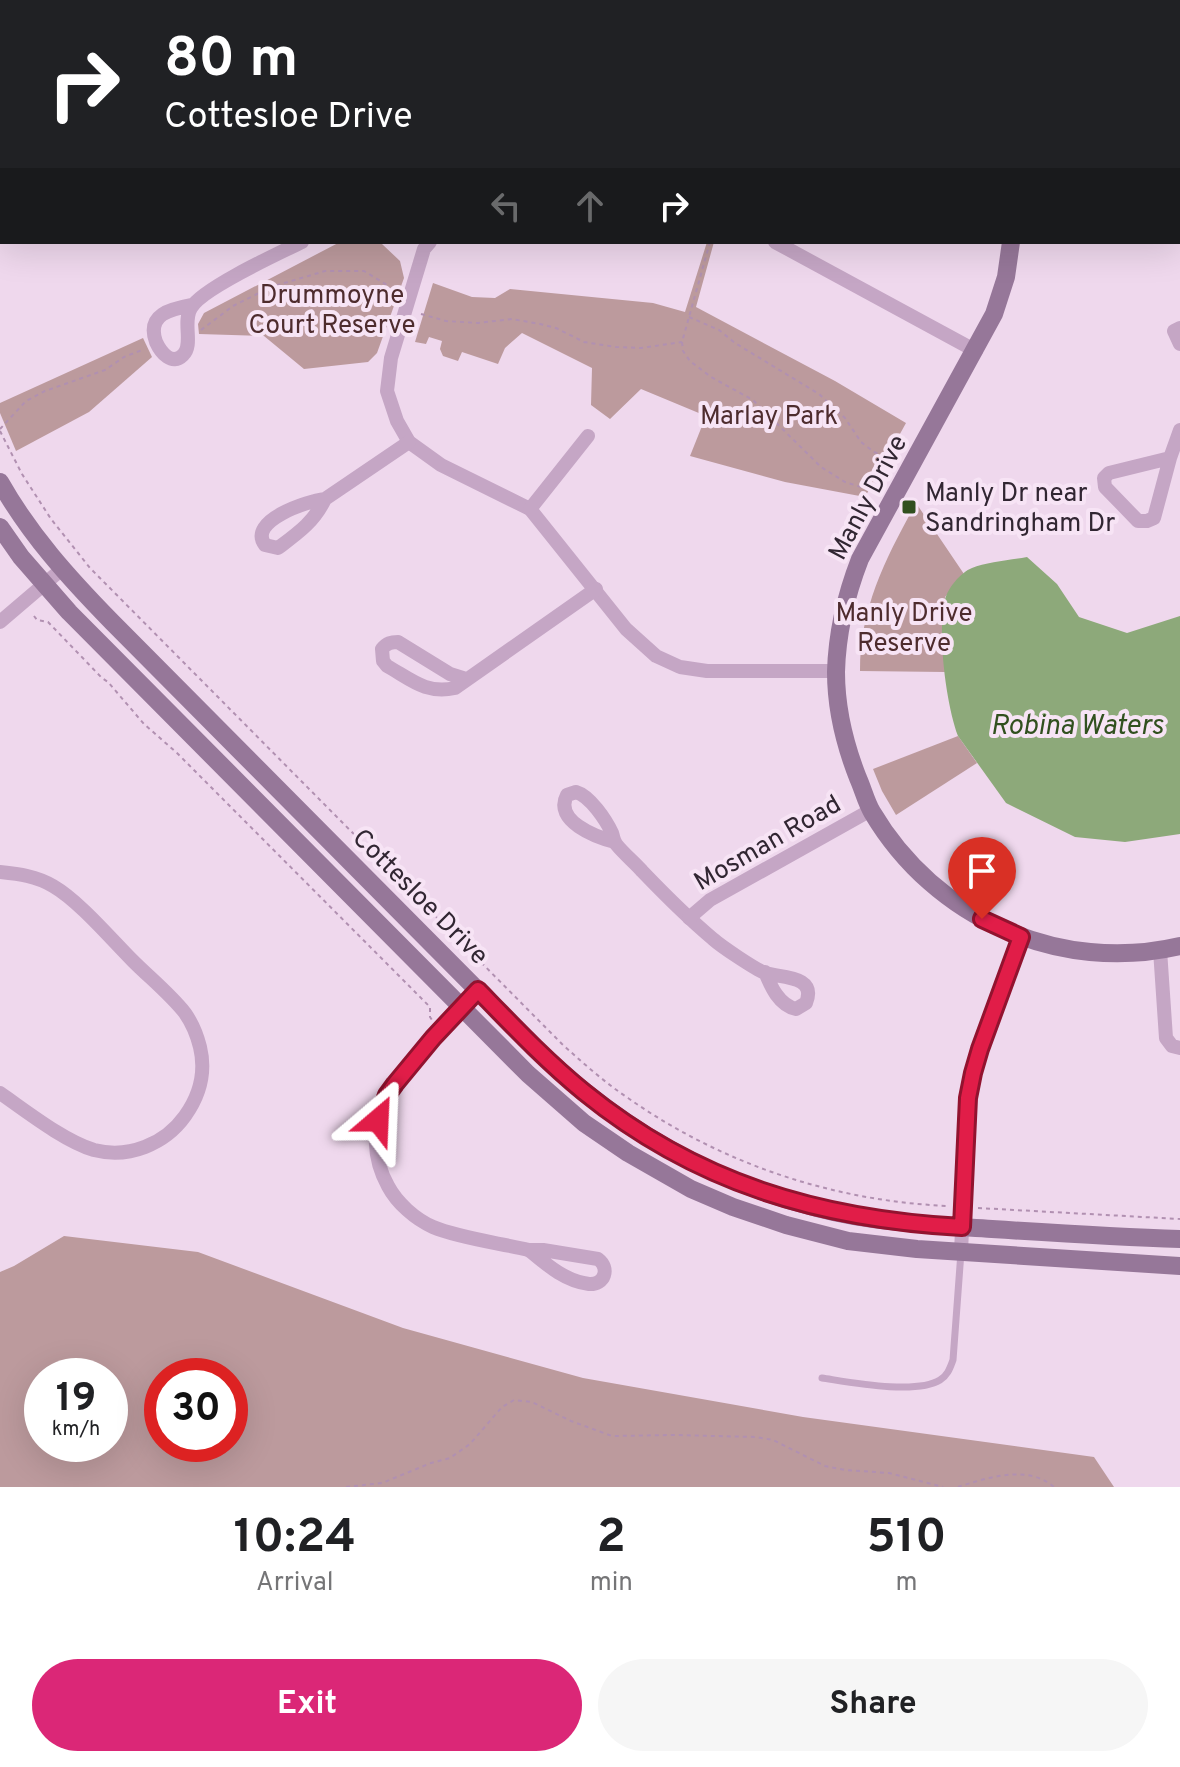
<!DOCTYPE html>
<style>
body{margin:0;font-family:Overpass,sans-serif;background:#f6f6f6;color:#202124;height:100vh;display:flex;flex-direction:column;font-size:30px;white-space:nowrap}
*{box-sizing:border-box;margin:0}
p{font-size:26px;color:#757577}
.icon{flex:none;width:44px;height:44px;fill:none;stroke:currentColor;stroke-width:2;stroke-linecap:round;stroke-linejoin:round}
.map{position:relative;height:1487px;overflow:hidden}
.details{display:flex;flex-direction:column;background:#fff;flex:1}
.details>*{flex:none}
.hud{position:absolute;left:0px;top:0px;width:1180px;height:244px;box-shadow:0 8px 32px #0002;background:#202124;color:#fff;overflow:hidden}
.speed{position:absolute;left:24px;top:1358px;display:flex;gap:16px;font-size:40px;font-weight:700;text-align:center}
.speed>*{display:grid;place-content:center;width:104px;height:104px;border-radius:50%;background:#fff;box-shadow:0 8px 32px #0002;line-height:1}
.speed small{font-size:20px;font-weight:400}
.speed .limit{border:12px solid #d22;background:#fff;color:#111}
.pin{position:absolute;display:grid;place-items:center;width:68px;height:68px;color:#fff;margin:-82px -34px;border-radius:50% 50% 50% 0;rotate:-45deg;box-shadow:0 0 8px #0007}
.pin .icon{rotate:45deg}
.me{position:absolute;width:88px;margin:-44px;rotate:26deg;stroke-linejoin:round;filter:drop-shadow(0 0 6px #0008)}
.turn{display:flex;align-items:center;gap:28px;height:168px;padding:0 32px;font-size:36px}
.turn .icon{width:104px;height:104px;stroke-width:2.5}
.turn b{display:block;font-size:56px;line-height:68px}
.lanes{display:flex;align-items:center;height:76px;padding:0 32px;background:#0003;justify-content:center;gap:40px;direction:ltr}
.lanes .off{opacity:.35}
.eta{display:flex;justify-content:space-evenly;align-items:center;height:136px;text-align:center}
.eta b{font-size:48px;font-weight:700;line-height:56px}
.action{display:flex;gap:16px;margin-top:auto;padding:16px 32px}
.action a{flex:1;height:92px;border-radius:48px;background:#db2777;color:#fff;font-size:32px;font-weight:700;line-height:92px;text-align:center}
.action a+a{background:#f6f6f6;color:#202124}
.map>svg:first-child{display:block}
</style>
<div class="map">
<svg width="1180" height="1487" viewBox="0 0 1180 1487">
<rect width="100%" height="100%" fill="#efd8ed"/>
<g fill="#bc9a9d" fill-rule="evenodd">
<polygon points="340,242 376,242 382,244 400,261 404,278 377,353 368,362 304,369 264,336 199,334 198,324 204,313"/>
<polygon points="707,242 714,242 696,307 835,381 906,423 865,497 785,482 690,456 706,416 641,389 610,419 591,405 592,368 522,333 505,348 498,364 462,352 458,361 443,356 440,349 442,341 429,337 426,344 415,342 433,283 472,297 495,298 510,289 653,303 685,312"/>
<polygon points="143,338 152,357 89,412 16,451 0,413 0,403"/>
<path d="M916,503L964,574L945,597L943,635L945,672L860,671C860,607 886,558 916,503Z"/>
<polygon points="958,736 977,763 896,815 882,791 873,769"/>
<path d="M64,1236L198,1252L403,1328L583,1378L803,1417L1094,1457L1114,1487H0V1272L14,1266ZM42,1376H110V1444H42ZM162,1376H230V1444H162Z"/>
</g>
<path fill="#8da97a" d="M1027,557L1057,584L1079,617L1127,633L1180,616V834L1125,842L1075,837L1006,803L958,736C946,704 937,633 945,600C947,589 961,572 972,568C986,562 1012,560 1027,557Z"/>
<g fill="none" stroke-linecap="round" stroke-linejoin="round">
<g stroke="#b190b1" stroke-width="2" stroke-dasharray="4 4" stroke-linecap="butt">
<polyline points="250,2 253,0"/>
<polyline points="374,2 377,0"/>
<polyline points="561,2 562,0"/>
<polyline points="795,2 796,0"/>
<polyline points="1138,2 1139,0"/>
<polyline points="0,156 2,155"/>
<polyline points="0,215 2,213"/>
<polyline points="710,242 682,342 683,351 690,361 711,377 753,400 821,467 845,482 877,492"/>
<polyline points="421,314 446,321 478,323 512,319 540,324 556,328 584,342 616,347 641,348 682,342"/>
<polyline points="689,317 719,330 735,343 819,394 845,418 861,442 874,452 894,460"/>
<polyline points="201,330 233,306 271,287 325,271 364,271 387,285 394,295"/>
<polyline points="0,429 26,401 45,391 105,370 124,357 142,350"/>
<path d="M0,431L22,474L51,519L90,568L562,1044C583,1063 604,1082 628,1098C722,1164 833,1201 948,1206"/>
<polyline points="34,616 37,620 48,622 102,678 108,682 144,724 177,753 430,1007 430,1017 432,1020"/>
<polyline points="978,1208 1180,1219"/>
<polyline points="346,1487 382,1483 431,1463 450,1458 470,1444 502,1407 514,1400 532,1402 571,1421 612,1436 674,1435 756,1437 773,1440 825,1466 845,1470 889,1473 943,1487"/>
<path d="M958,1487C986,1478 1028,1464 1054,1487"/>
</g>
<g stroke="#c5a6c5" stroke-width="7">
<polyline points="96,0 97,2"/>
<polyline points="53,2 56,0"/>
<path d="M822,1378C849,1382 916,1395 940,1380C948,1375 950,1368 953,1360L961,1252"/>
</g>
<g stroke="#c5a6c5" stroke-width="14">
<polyline points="437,0 439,2"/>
<polyline points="1178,108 1180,109"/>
<polyline points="1178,168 1180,167"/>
<polyline points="430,242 424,249 391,358 387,391 397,421 409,442 441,465 530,509 626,629 656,656 680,667 707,671 836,671"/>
<polyline points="775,242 976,351"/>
<path d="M192,305C171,309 146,314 156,342C161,353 172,366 183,355C194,345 182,322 191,308C201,289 279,253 302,242"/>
<polyline points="1180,328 1174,331 1180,344"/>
<polyline points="1170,458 1109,473 1104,478 1105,487 1138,521 1147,521 1154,518 1170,458 1180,430"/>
<path d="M325,499C307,501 247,521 265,545L278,548C298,533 314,522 325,499L409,442"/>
<polyline points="530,509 588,436"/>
<polyline points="0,622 62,569"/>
<path d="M466,679L450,674L398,642C391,642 387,643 382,649L383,661L387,666C412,680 425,694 455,688L596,589"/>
<path d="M615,842C596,837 553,821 567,795L576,792C590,796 606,820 612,833C614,839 613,839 616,844C624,854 634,862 642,871C665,895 688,918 713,939C722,947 755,969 765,973C781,978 817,975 806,1003L796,1009C779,1005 771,987 765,972"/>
<path d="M0,872C19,874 36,876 53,886C79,901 111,939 133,961C150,978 170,994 185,1013C192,1023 197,1035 200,1047C206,1072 200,1095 185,1116C165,1144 129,1159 94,1150C64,1141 26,1111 0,1093"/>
<polyline points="689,918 710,900 871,810"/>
<polyline points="1160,950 1166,1038 1172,1046 1180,1048"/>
<path d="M478,990C458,1011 438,1032 420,1054C409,1068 394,1082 386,1098C371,1125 373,1159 388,1186C397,1203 415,1219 433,1227C459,1238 500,1243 529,1250"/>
<path d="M529,1250H543L598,1259C610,1268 605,1285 589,1284C565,1281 547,1265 529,1250Z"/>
<polyline points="961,1252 968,1098 973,1073 980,1049 1021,937"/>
</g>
<g stroke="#967799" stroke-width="18">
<polyline points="941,0 942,2"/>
<polyline points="345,2 348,0"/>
<polyline points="0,190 2,189"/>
<path d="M1011,242L1006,277L994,314L860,559C846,595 837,632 836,672C836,708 845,745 858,778C863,789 866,802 872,812C935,919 1060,974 1180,946"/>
<path d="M0,482C30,535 69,578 112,622L530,1043C613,1123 704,1180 817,1208C874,1223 933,1225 992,1229C1054,1233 1117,1237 1180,1239"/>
<polyline points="0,527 21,557 69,612 528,1074 584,1123 628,1153 691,1189 733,1207 786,1225 848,1241 917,1249 1180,1266"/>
</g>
</g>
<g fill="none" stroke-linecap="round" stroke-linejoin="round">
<defs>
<path id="route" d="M378,1120L387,1095L395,1084L433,1038L478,990C512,1025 546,1061 584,1092C696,1183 819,1219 962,1227L968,1098L973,1073L980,1049L1021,937L982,919"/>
</defs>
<use href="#route" stroke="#92132f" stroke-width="20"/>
<use href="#route" stroke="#e11d48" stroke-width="14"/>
</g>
<rect fill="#31501f" stroke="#f7e4f5" stroke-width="3" x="901" y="499" width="16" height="16" rx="4"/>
<g text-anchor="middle" stroke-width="8" stroke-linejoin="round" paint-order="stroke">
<g font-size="26" fill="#4e2c2e" stroke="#f7e4f5">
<text x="332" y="303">Drummoyne<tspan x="332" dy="30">Court Reserve</tspan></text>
<text x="769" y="424">Marlay Park</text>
<text x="904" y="621">Manly Drive<tspan x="904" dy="30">Reserve</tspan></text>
</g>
<g font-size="26" fill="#312632" stroke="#f7e4f5" text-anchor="start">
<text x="925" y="501">Manly Dr near<tspan x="925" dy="30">Sandringham Dr</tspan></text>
</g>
<g font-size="26" fill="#312632" stroke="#f7e4f5">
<text transform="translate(867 497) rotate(-62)" y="9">Manly Drive</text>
<text transform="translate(767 842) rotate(-30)" y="9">Mosman Road</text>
<text transform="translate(421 896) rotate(45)" y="9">Cottesloe Drive</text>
</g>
<g font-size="28" font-style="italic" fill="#31501f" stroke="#f7e4f5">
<text x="1077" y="734">Robina Waters</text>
</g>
</g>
</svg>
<div class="speed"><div>19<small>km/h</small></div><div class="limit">30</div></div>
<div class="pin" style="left:982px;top:919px;background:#d93025"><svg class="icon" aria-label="arrive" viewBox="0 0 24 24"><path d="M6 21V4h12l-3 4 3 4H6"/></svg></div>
<svg class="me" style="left:378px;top:1120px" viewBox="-20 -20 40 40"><path d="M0-17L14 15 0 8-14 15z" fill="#e11d48" stroke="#fff" stroke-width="4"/></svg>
<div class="hud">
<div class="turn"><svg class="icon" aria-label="right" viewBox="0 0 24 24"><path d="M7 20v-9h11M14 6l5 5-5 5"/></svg><div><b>80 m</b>Cottesloe Drive</div></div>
<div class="lanes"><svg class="icon off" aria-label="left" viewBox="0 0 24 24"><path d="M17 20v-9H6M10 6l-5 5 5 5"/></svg><svg class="icon off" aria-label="ahead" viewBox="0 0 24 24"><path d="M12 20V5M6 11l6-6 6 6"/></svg><svg class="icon" aria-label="right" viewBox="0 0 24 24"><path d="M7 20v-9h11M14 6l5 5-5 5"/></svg></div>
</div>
</div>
<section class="details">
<div class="eta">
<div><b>10:24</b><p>Arrival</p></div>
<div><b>2</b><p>min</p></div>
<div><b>510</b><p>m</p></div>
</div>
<div class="action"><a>Exit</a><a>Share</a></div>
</section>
